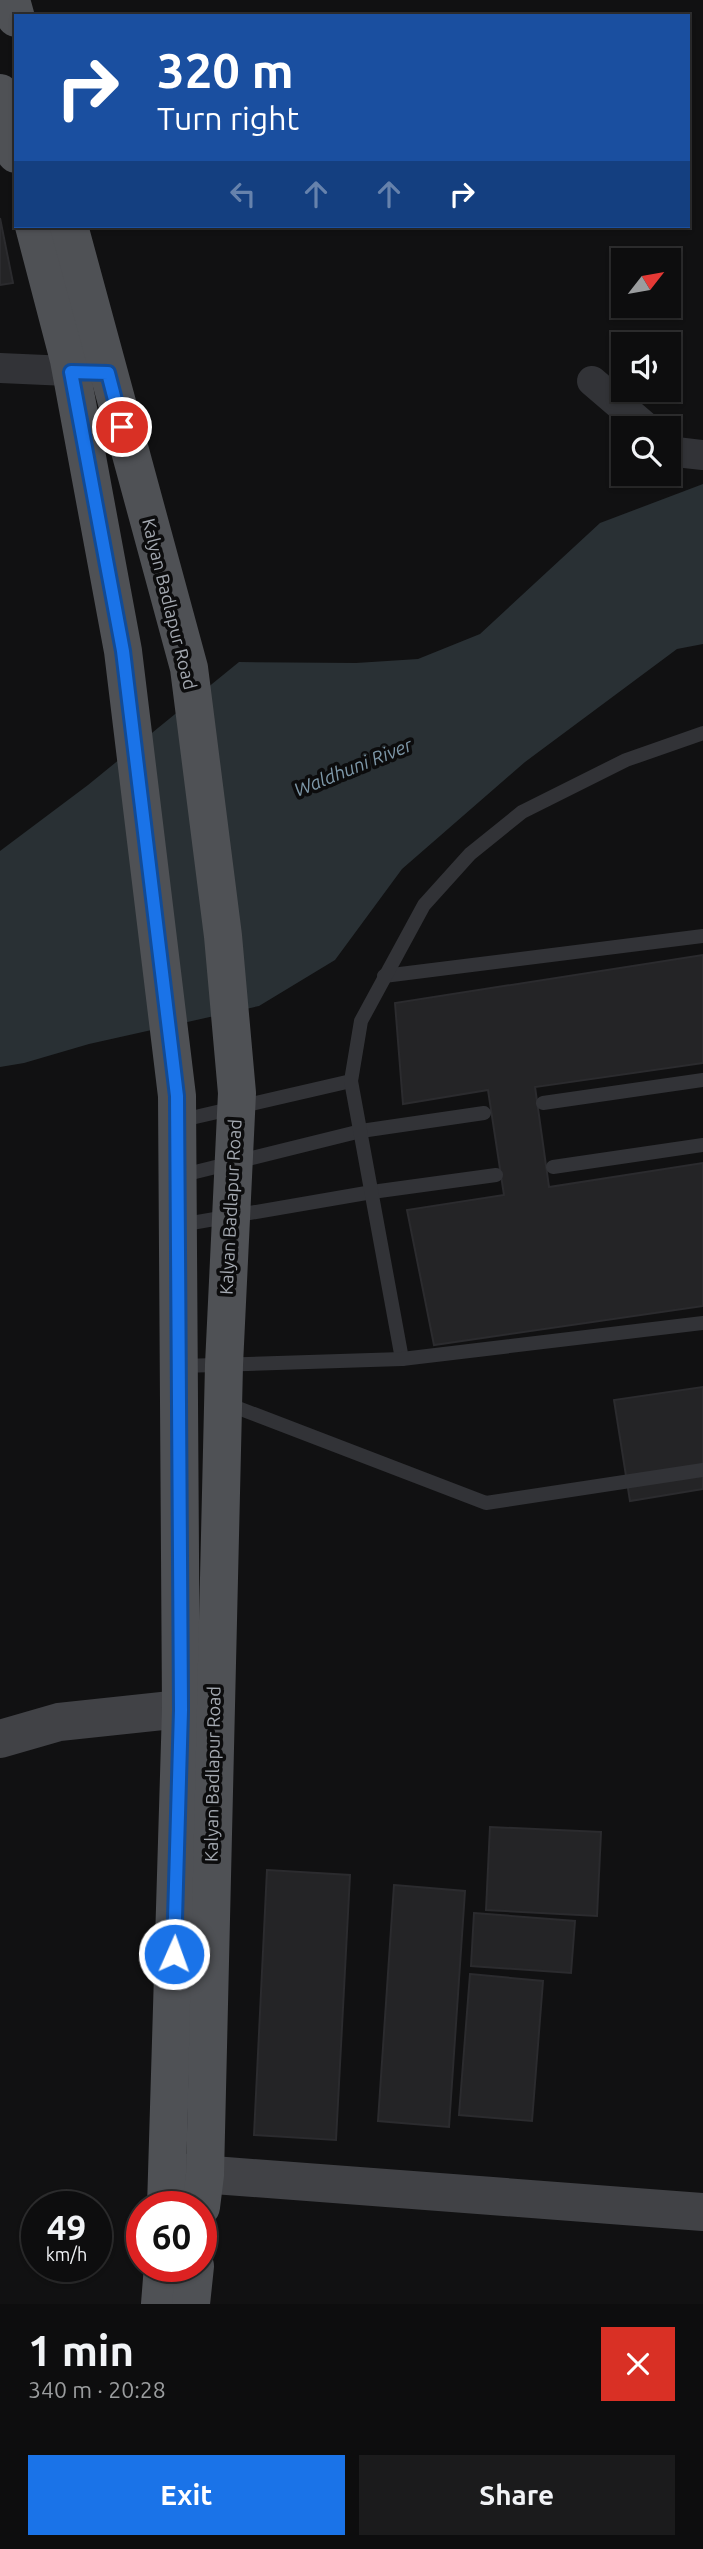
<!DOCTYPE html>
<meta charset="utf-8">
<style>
body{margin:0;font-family:Ubuntu,sans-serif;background:#1b1b1c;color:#f1f3f6;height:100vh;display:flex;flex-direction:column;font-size:26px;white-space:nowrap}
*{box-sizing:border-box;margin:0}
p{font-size:23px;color:#9a9c9e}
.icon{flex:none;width:38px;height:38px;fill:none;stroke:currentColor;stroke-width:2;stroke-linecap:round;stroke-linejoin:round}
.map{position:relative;height:2304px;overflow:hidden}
.side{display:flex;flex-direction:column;background:#0d0d0e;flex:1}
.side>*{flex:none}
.top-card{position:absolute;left:14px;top:14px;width:676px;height:214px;border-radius:0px;box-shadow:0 2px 5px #0004,0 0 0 2px #2d2d2e;background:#1a4fa0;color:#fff;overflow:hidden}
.needle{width:46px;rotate:59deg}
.tools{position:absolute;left:611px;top:248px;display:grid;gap:14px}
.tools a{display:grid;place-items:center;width:70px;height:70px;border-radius:0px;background:#0d0d0e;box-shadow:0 2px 5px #0004,0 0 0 2px #2d2d2e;font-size:35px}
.speed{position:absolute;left:21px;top:2191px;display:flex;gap:14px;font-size:35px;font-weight:700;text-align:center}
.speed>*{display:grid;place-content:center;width:91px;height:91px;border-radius:50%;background:#0d0d0e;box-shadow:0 2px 5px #0004,0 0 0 2px #2d2d2e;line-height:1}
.speed small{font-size:18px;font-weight:400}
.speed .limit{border:10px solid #d22;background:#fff;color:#111}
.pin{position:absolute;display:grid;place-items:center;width:60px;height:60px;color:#fff;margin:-30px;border:4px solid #fff;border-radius:50%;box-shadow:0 2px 7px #0007}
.me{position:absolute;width:77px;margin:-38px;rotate:2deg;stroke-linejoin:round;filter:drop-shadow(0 0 5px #0008)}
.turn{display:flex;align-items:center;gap:24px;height:147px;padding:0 28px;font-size:32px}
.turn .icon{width:91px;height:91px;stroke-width:2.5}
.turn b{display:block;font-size:49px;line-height:60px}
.lanes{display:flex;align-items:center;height:66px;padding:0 28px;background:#0003;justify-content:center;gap:35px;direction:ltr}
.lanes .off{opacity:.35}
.round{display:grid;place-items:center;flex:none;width:74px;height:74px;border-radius:0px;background:#1b1b1c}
.headline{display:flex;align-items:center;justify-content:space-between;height:119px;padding:0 28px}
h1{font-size:42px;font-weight:700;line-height:52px}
.action{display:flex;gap:14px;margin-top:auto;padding:14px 28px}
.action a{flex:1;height:80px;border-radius:0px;background:#1a73e8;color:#fff;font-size:28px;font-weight:700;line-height:80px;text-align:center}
.action a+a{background:#1b1b1c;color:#f1f3f6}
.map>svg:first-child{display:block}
</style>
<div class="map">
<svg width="703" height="2304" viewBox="0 0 703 2304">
<rect width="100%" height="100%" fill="#111112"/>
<polygon fill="#293034" points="703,484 703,644 677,649 525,762 402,869 335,960 259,1006 89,1044 24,1063 0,1067 0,851 88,785 239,662 356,663 418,659 480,634 600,523"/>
<g fill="#242426" stroke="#2b2b2e" stroke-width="2">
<polygon points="0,218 13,283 0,285"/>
<polygon points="703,955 703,1063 535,1087 549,1187 703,1163 703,1306 434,1345 407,1210 504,1195 488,1090 403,1104 395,1003"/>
<polygon points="703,1387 703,1489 630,1501 614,1400"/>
<polygon points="490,1827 601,1832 597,1916 486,1910"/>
<polygon points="267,1870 350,1875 336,2140 254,2135"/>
<polygon points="394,1885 465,1891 449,2127 378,2121"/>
<polygon points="474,1913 575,1921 571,1973 471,1966"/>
<polygon points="470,1974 543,1981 532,2121 459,2115"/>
</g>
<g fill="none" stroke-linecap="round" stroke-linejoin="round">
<g stroke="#323337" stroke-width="14">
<polyline points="384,976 703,936"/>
<polyline points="543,1103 703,1080"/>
<polyline points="178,1121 351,1081"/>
<polyline points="553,1167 703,1145"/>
<polyline points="179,1176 361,1131 484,1113"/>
<polyline points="180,1225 372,1192 496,1175"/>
<polyline points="402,1359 351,1081 361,1021 424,905 470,854 522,812 626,760 703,733"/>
<polyline points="182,1366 402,1359 703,1323"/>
<polyline points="225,1403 486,1503 703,1470"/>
</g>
<g stroke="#323337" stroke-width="30">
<polyline points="0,368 90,372"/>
<polyline points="592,381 648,429"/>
<polyline points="668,446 676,452 703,455"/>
</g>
<g stroke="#414246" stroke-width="38">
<polyline points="0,1739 59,1722 181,1709 214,1711"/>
<polyline points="174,2172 703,2212"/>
</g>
<g stroke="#4f5155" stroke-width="38">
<polyline points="11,0 16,18"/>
<polyline points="0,93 16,154"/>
<polyline points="34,226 69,360 123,651 177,1096 181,1709 166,2207"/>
<polyline points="69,226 189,668 223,936 237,1093 224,1365 205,2175 201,2207"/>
<polyline points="160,2304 163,2266"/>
<polyline points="191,2304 195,2266"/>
</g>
</g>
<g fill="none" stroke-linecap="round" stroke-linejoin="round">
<defs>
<polyline id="route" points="122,427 108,373 71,372 123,651 177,1096 181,1710 174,1954"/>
</defs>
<use href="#route" stroke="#114b97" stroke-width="18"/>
<use href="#route" stroke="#1a73e8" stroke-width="12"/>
</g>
<g text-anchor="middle" stroke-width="7" stroke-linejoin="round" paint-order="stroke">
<g font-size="18" fill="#a4a9b1" stroke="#0c0c0d">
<text transform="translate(169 604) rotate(76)" y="6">Kalyan Badlapur Road</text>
<text transform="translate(231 1207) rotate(-87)" y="6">Kalyan Badlapur Road</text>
<text transform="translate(213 1774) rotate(-89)" y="6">Kalyan Badlapur Road</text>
</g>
<g font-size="19" font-style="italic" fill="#7e98a9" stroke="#0c0c0d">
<text transform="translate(353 767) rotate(-22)" y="7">Waldhuni River</text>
</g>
</g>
</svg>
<div class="tools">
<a><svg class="needle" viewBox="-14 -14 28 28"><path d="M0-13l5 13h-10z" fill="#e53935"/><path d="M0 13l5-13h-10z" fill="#9a9c9e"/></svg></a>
<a><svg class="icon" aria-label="sound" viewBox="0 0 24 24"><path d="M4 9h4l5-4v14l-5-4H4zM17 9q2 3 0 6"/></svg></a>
<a><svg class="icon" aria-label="search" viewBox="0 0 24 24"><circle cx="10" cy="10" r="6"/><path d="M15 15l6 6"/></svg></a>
</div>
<div class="speed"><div>49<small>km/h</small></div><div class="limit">60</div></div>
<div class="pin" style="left:122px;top:427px;background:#d93025"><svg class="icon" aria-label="arrive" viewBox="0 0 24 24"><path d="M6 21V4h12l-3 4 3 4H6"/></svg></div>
<svg class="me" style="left:174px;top:1954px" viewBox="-20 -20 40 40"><circle r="17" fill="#1a73e8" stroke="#fff" stroke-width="3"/><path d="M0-11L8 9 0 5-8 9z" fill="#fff"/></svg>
<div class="top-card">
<div class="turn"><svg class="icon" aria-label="right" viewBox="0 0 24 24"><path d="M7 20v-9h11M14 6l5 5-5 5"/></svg><div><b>320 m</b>Turn right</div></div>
<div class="lanes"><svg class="icon off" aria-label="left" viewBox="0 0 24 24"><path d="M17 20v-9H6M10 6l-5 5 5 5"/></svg><svg class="icon off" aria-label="ahead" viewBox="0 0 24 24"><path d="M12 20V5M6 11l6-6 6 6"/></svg><svg class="icon off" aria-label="ahead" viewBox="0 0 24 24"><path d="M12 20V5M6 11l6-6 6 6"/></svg><svg class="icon" aria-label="right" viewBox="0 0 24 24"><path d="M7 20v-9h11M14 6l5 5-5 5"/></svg></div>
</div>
</div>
<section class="side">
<div class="headline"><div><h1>1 min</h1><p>340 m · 20:28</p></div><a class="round" style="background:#d93025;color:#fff"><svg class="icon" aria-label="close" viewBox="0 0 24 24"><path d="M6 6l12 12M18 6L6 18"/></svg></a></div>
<div class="action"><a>Exit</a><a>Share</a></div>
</section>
